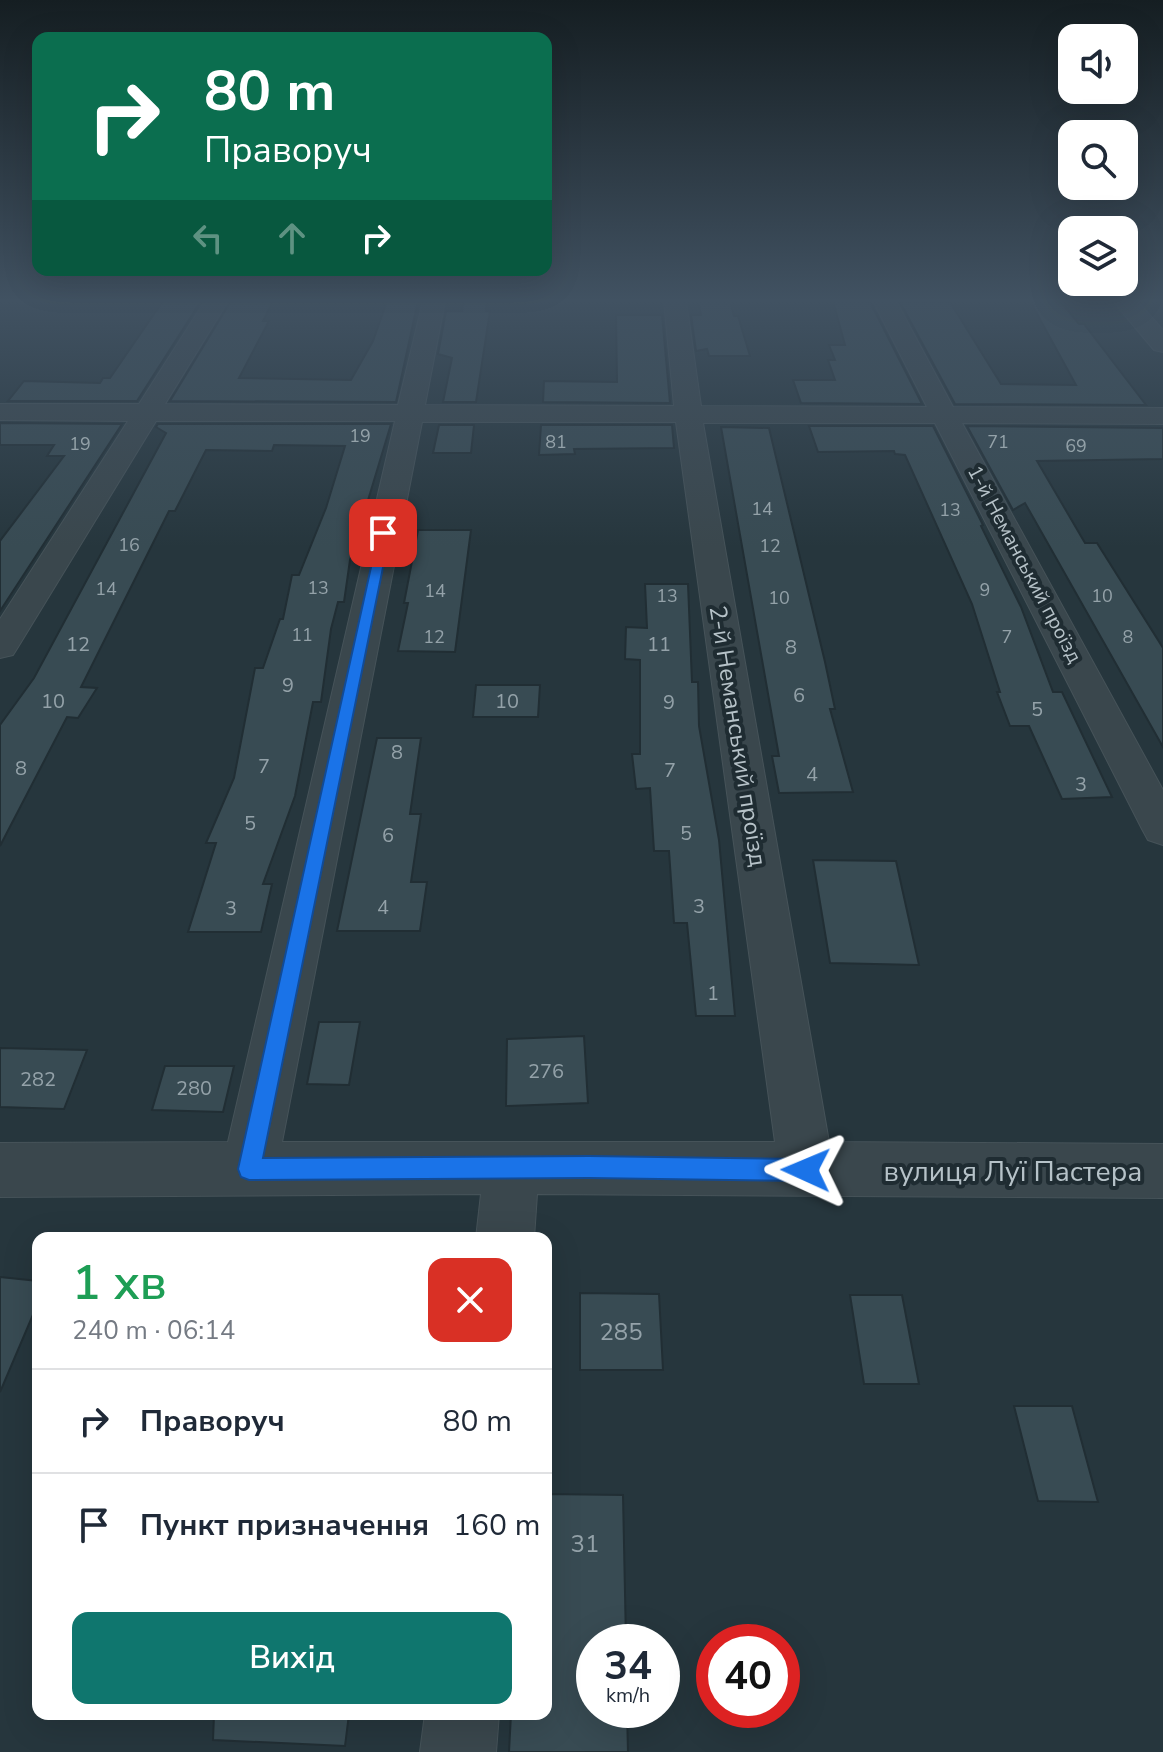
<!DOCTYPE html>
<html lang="uk">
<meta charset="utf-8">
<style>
body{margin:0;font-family:"Nunito Sans",sans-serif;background:#f2f2f3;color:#1f2937;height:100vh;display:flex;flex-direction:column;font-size:30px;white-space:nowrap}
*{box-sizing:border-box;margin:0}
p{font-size:26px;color:#747a83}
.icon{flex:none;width:44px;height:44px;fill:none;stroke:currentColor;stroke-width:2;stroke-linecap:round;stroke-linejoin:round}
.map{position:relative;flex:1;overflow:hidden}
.drawer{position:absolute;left:32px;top:1232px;width:520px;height:488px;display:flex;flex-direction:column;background:#fff;border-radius:16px;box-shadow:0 8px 32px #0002}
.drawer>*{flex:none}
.banner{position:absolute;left:32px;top:32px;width:520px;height:244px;border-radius:16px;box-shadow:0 8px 32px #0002;background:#0b6e4f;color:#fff;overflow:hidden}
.tools{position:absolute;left:1058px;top:24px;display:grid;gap:16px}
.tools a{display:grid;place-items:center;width:80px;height:80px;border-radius:16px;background:#fff;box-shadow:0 8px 32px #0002;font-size:40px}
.speed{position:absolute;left:576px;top:1624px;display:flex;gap:16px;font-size:40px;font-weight:700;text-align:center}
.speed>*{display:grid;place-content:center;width:104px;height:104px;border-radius:50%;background:#fff;box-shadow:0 8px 32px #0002;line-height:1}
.speed small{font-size:20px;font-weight:400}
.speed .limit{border:12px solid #d22;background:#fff;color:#111}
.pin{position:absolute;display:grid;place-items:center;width:68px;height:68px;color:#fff;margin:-34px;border-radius:16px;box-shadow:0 4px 12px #0006}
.me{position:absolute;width:88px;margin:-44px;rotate:271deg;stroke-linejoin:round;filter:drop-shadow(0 0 6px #0008)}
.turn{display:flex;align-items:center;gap:28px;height:168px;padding:0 40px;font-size:36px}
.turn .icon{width:104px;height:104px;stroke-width:2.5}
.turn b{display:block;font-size:56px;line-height:68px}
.lanes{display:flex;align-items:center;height:76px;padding:0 40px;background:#0003;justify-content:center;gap:40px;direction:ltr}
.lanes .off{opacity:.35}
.round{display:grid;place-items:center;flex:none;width:84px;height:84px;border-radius:16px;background:#f2f2f3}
.headline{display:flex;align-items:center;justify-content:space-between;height:136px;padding:0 40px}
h1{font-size:48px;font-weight:600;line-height:60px;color:#1e9e55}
.primary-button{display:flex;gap:16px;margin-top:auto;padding:16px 40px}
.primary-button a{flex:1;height:92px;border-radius:16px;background:#0f766e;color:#fff;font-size:32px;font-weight:600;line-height:92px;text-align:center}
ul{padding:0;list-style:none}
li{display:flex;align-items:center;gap:24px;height:104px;padding:0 40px;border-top:2px solid #e0e1e3}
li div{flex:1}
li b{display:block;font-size:30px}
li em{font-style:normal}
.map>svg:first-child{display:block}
</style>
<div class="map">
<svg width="1163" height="1752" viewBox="0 0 1163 1752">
<rect width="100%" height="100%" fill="#26363d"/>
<g fill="#384b53" stroke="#212e34" stroke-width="2">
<polygon points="163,301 201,301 137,401 8,401 24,381 100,383 103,378 110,378"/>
<polygon points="231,301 273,301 263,321 269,321 239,378 351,380 373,341 387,301 418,301 396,402 170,401"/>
<polygon points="463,301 487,301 486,311 490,311 476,402 443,402 452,358 438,354 446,311 462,311"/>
<polygon points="698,301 730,301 734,316 738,316 750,356 709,356 707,349 696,351 691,315 701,315"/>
<polygon points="833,301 870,302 922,404 801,403 793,380 835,380 828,360 835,360 829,345 845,345"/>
<polygon points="1030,301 1060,301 1079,324 1084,324 1146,405 955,404 900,302 950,302 1001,384 1076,385"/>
<polygon points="616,315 662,315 670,403 543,402 544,381 617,382"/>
<polygon points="0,423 122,424 0,611 0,541 64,456 47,456 54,445 0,445"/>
<polygon points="158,424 391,424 350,560 344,602 338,602 331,629 321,702 313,702 295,796 263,884 272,884 261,932 188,932 216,843 206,843 234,778 255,668 263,668 280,619 283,619 292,575 299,575 326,508 345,446 274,445 272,451 206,450 175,511 169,511 81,687 97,688 78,718 67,717 0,846 0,725 34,678 166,433 156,427"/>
<polygon points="439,425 474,425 471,453 433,453"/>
<polygon points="541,425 672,425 674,448 574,449 575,454 539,455"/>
<polygon points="809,426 933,426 983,525 981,526 1021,607 1053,692 1062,692 1112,797 1062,799 1029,726 1010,726 997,692 1000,692 972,604 905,455 895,454 894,451 818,452"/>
<polygon points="967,426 1163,428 1163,459 1037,461 1085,543 1097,543 1163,648 1163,747 1025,503 1013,510"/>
<polygon points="721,427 769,428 825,662 835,709 830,709 853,792 779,793 772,756 779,756"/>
<polygon points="418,530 471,530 455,652 398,651 408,603 404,603"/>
<polygon points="645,584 688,584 692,682 698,682 699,726 719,840 735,1016 696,1016 687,923 674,923 669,851 654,851 650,788 636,789 632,754 640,754 640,660 625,659 626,627 647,628"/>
<polygon points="476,685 540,685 538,717 473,717"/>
<polygon points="377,738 421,738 410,814 421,814 411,882 427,882 420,931 337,931"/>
<polygon points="813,860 896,861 919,965 830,963"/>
<polygon points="319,1022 360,1022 349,1085 307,1084"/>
<polygon points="584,1036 588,1103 506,1106 507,1039"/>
<polygon points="0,1048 87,1050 64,1109 0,1107"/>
<polygon points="165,1066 234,1066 223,1112 152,1110"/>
<polygon points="0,1277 38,1281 38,1303 0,1392"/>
<polygon points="580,1293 659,1294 663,1370 580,1370"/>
<polygon points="850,1295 902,1295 919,1384 864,1384"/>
<polygon points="1014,1406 1072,1406 1098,1502 1038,1501"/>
<polygon points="546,1494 623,1495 626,1642 594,1642 594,1710 627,1710 628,1752 509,1752 511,1714 546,1714"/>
<polygon points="214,1714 349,1714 345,1746 213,1740"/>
</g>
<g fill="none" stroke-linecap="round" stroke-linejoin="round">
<defs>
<g id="minor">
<path d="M205,301H228L165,404L398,405L423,301H445L425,405L674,406L664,301H686L701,406L927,407L873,301H896L953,407L1163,408V424L962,423L1163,790V845L1148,840L1142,829L935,423H703L829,1142L1163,1144V1198L537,1194L534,1238H476L481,1194L0,1197V1143L228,1142L395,421H156L18,647L13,655L0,658V619L128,421L0,420V404H139ZM422,422H676L775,1142H282Z"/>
<polygon points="1113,301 1137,301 1163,330 1163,352 1154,350"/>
<polygon points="425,1714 499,1714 496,1752 420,1752"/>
</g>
</defs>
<use href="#minor" stroke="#465359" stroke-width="2"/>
<use href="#minor" fill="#3a474d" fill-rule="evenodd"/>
</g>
<linearGradient id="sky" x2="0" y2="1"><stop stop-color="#151e22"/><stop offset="0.55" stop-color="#415262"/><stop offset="1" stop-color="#415262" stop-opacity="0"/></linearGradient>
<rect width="1163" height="547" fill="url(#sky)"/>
<polygon fill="#1a73e8" stroke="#114b97" stroke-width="2" points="379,531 390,533 263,1158 589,1156 806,1159 814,1162 817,1170 814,1178 806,1181 589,1178 249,1180 241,1177 238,1169"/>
<g text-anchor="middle" stroke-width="8" stroke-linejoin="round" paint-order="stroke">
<g font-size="18" fill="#94a2a9">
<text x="360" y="442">19</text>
<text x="556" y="448">81</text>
<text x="998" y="448">71</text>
<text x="80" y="450">19</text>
<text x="1076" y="452">69</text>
<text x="762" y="515">14</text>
<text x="950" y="516">13</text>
<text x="129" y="551">16</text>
<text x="770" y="552">12</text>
<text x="318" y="594">13</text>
<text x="106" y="595">14</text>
<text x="985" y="596">9</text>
<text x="435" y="597">14</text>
<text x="667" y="602">13</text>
<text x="1102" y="602">10</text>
<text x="779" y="604">10</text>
<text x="302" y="641">11</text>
<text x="434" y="643">12</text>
<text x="1007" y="643">7</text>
<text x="1128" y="643">8</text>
</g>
<g font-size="20" fill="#b6c2c8" stroke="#1f2c32">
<text transform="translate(1025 564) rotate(62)" y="7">1-й Неманський проїзд</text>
</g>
<g font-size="20" fill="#94a2a9">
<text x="78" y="651">12</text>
<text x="659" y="651">11</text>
<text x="791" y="654">8</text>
<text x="288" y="692">9</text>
<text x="799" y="702">6</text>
<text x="53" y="708">10</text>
<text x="507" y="708">10</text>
<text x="669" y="709">9</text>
<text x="1037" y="716">5</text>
<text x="397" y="759">8</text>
<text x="264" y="773">7</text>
<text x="21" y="775">8</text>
<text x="670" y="777">7</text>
<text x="812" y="781">4</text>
<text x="1081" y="791">3</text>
<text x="250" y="830">5</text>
<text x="686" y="840">5</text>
<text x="388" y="842">6</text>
<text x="699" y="913">3</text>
<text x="383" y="914">4</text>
<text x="231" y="915">3</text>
<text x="713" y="1000">1</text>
<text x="546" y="1078">276</text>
<text x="38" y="1086">282</text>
<text x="194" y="1095">280</text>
</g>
<g font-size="24" fill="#b6c2c8" stroke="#1f2c32">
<text transform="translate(738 736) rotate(81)" y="8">2-й Неманський проїзд</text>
</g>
<g font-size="24" fill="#94a2a9">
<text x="621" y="1340">285</text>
<text x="585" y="1552">31</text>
</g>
<g font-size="28" fill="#b6c2c8" stroke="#1f2c32">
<text x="1013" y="1181">вулиця Луї Пастера</text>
</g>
</g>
</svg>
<div class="tools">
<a><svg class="icon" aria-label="sound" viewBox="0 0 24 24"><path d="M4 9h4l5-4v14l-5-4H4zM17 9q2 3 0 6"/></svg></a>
<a><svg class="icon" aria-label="search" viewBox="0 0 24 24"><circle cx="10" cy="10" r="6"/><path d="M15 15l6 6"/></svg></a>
<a><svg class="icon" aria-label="layers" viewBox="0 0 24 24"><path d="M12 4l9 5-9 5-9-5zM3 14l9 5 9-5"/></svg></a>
</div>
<div class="speed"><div>34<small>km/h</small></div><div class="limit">40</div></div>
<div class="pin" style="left:383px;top:533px;background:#d93025"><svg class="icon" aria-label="arrive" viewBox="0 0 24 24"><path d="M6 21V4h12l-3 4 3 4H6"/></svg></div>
<svg class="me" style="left:806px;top:1170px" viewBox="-20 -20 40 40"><path d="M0-17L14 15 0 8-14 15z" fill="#1a73e8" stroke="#fff" stroke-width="4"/></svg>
<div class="banner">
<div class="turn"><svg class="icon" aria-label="right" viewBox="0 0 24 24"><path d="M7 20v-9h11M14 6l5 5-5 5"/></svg><div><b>80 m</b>Праворуч</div></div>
<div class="lanes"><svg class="icon off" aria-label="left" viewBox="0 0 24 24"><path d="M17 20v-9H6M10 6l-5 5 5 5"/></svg><svg class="icon off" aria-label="ahead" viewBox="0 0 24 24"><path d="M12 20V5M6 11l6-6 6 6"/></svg><svg class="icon" aria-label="right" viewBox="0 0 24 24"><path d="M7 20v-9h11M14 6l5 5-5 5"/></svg></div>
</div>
<section class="drawer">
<div class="headline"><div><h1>1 хв</h1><p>240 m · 06:14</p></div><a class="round" style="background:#d93025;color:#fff"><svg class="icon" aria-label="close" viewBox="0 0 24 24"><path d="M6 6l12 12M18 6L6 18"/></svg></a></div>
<ul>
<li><svg class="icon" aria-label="right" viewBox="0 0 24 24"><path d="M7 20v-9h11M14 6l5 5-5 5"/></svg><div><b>Праворуч</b></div><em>80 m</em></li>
<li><svg class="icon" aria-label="arrive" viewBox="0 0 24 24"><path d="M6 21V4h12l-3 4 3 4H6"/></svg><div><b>Пункт призначення</b></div><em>160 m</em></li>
</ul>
<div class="primary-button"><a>Вихід</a></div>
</section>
</div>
